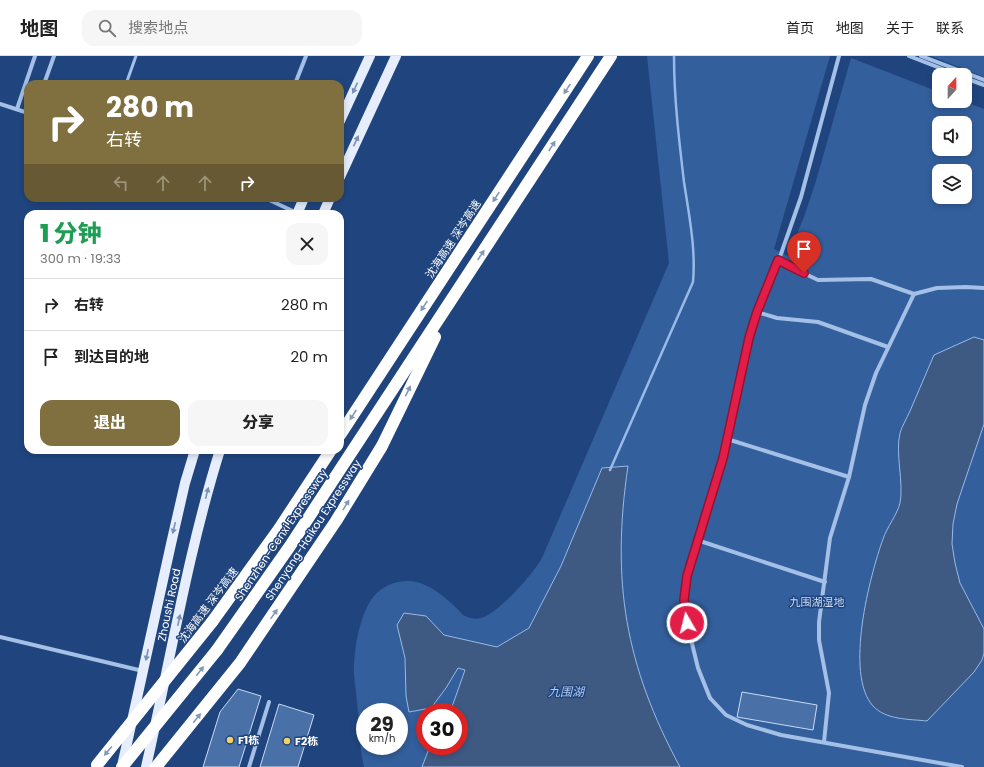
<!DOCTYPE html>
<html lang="zh">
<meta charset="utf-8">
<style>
body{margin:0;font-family:Poppins,"Noto Sans SC",sans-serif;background:#f6f6f6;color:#222;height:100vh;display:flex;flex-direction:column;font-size:15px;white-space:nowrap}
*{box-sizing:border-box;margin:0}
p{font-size:13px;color:#767676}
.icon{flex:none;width:22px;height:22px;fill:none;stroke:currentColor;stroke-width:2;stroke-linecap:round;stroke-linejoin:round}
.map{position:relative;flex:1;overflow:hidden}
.details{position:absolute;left:24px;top:154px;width:320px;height:244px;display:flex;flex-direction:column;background:#fff;border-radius:12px;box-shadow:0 2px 6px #0003}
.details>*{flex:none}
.hud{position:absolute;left:24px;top:24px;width:320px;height:122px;border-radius:12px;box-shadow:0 2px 6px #0003;background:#807040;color:#fff;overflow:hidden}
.needle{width:26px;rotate:21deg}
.buttons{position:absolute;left:932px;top:12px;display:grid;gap:8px}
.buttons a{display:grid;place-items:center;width:40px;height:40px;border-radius:8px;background:#fff;box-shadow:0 2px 6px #0003;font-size:20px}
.speed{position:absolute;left:356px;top:647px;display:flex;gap:8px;font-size:20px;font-weight:700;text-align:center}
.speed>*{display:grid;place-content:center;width:52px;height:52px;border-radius:50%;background:#fff;box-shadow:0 2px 6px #0003;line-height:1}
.speed small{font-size:10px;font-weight:400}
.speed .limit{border:6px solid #d22;background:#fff;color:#111}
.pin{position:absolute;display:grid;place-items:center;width:34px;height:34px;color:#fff;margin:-41px -17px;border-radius:50% 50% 50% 0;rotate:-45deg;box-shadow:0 0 4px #0007}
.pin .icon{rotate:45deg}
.me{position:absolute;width:44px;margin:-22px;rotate:352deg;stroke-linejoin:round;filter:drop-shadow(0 0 3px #0008)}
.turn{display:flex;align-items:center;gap:14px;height:84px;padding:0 16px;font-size:18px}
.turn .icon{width:52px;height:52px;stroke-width:2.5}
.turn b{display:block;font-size:28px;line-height:34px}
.lanes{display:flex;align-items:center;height:38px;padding:0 16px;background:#0003;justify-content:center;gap:20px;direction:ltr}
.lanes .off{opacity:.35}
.round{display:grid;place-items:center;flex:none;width:42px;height:42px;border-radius:12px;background:#f6f6f6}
.summary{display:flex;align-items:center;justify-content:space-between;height:68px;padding:0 16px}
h1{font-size:24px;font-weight:800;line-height:30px;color:#1e9e55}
.cta{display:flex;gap:8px;margin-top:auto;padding:8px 16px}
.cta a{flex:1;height:46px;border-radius:12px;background:#807040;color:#fff;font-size:16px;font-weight:800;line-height:46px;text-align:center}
.cta a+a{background:#f6f6f6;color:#222}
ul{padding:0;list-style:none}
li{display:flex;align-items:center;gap:12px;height:52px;padding:0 16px;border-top:1px solid #e0e0e0}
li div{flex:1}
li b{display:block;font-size:15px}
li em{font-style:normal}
header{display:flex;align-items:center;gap:24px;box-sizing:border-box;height:56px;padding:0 20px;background:#fff;border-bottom:1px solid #e0e0e0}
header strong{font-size:19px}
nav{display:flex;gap:22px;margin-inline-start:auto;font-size:14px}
.search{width:280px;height:36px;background:#f6f6f6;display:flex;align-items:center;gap:10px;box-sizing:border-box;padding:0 14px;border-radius:12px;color:#767676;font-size:15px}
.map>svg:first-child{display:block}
</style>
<header>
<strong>地图</strong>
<div class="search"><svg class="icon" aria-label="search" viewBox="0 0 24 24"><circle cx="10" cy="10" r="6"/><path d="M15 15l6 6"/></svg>搜索地点</div>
<nav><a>首页</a><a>地图</a><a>关于</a><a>联系</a></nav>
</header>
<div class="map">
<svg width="984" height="711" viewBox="0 0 984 711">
<rect width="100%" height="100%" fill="#20457e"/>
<g fill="#335f9c" fill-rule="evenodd">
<path d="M647,0H830L774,193L788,200L804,161L816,125L851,2L939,36V45H963L984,53V711H364C359,689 359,667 357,645C356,633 353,620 354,608C355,588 360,561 371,544C382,527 407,520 425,529C439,535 453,548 463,559C469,562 475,564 481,562C498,558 533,518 542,502L669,207ZM939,67H965V93H939ZM939,115H965V141H939ZM365,656H399V690H365ZM425,656H459V690H425Z"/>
<polygon points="931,0 984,0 984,21"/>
</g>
<g fill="#3e5a83" stroke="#98bae8">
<path d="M974,281L984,284V368L957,448L953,468L952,488L955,507L960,527L984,573V597L982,604L974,616L927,665C909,663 886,664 873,650C844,618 870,519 883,483C887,471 897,459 900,447C904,427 895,397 900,377C902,370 907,362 910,355C918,336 926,318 934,299Z"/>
<path d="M628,410C611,525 625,609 680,711H422L430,690H459V656H448L453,648L465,614L458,612L446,632L431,652L409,656L406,640L405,602L397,569L404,557L426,560L444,579L497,591L529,572L561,510L602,412Z"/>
</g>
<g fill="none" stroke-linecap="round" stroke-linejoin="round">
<path stroke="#98bae8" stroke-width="2.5" d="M610,414L693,226C696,193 689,159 684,126C679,84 674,42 674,0"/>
</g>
<g fill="#4970a7" stroke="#c8dbf5">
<polygon points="238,633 261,640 239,711 203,711 220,656"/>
<polygon points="742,636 817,649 813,674 737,661"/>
<polygon points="279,648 314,659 298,711 260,711"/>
</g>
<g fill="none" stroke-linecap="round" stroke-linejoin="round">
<polyline stroke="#a4c0e7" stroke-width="3" points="126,28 136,0"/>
<g stroke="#a4c0e7" stroke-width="4">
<polyline points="839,0 801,141 781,198 760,243 749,282 723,402 687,519 684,544 687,567 698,612 710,642 726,659 747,669 781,679 962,711"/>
<polyline points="909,0 958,19"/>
<polyline points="921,0 984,24"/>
<polyline points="965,22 984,29"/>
<polyline points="44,28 54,0"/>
<polyline points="295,28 306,0"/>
<polyline points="0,48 28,57"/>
<polyline points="17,53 35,0"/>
<polyline points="265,142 297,157"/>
<polyline points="778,205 818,224 871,223 914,238 937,232 966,231 984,232"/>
<polyline points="757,256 777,262 818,266 888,291"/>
<polyline points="727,383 849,421"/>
<polyline points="697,484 825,526"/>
<polyline points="0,581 143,615"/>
<polyline points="824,686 829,637 819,584 819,566 830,482 849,421 865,349 876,317 914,238"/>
<polyline points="249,711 269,646"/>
</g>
<g stroke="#e6eefd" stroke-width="10">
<polyline points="340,65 370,0"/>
<polyline points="340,121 396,0"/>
<polyline points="297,158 304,142"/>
<polyline points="323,158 330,142"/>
<polyline points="122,710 171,488 185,427 195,394"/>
<path d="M146,711C170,606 188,496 220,394"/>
</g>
<g stroke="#fff" stroke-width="12">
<polyline points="340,379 588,0"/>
<polyline points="212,566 279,473 331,394"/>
<polyline points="217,594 290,490 611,0"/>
<polyline points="156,711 240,607 336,465 382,390 435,281"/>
</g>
<g stroke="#fff" stroke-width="12">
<polyline points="97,709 212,566"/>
<polyline points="122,711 217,594"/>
</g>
</g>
<defs><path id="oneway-solid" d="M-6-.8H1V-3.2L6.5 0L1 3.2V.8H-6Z"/></defs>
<g fill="#7991b7">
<use href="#oneway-solid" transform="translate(355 32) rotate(115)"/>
<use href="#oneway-solid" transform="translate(356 85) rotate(-65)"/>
<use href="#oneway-solid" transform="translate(207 437) rotate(-76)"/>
<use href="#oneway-solid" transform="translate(174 472) rotate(103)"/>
<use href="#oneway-solid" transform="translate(179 564) rotate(-78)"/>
<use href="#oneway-solid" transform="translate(147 599) rotate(102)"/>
</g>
<g fill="#8499b8">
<use href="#oneway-solid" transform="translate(567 33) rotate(123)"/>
<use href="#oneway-solid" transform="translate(552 90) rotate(-57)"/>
<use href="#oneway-solid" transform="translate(496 141) rotate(123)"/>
<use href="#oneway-solid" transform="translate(481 199) rotate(-57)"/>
<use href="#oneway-solid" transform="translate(424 250) rotate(123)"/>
<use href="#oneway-solid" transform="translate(408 335) rotate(-64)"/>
<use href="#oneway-solid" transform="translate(353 359) rotate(123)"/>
<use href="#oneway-solid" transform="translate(346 449) rotate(-59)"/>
<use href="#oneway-solid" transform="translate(274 558) rotate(-55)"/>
<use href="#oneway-solid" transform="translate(200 615) rotate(-51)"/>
<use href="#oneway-solid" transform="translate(197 662) rotate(-52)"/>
<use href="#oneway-solid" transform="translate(108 695) rotate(130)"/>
</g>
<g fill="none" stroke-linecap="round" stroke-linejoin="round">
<defs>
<polyline id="route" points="687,567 684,544 687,520 723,402 749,282 757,256 778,204 804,217"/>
</defs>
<use href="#route" stroke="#92132f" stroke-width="10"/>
<use href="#route" stroke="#e11d48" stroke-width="7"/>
</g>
<g fill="#f4d065" stroke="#20457e" stroke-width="1.5">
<circle cx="230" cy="684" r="4"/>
<circle cx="287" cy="685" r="4"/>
</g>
<g text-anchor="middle" stroke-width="3" stroke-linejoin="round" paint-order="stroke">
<g font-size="11" fill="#fff" stroke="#20457e">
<text transform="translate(453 183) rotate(-57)" y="4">沈海高速 深岑高速</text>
<text transform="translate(313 474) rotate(-57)" y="4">Shenyang-Haikou Expressway</text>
<text transform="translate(281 479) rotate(-56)" y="4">Shenzhen-Cenxi Expressway</text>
<text transform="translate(169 549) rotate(-78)" y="4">Zhoushi Road</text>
<text transform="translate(208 549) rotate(-53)" y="4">沈海高速 深岑高速</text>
</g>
<g font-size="11" fill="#c8dbf5" stroke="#20457e">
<text x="817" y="550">九围湖湿地</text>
</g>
<g font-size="11" font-weight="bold" fill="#fff" stroke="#20457e" text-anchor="start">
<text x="238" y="688">F1栋</text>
<text x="295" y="689">F2栋</text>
</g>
<g font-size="12" font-style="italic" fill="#b0caef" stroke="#20457e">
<text x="566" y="640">九围湖</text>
</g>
</g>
</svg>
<div class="buttons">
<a><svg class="needle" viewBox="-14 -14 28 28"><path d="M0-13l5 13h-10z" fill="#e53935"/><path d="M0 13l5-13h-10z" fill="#767676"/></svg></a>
<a><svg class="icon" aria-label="sound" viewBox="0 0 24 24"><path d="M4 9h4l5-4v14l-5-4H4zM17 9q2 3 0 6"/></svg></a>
<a><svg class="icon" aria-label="layers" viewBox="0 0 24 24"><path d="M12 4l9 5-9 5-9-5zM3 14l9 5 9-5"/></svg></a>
</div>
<div class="speed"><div>29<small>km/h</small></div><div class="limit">30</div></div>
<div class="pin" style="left:804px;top:217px;background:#d93025"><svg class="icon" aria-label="arrive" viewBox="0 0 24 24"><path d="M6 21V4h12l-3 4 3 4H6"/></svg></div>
<svg class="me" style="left:687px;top:567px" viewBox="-20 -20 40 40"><circle r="17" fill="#e11d48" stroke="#fff" stroke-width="3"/><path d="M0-11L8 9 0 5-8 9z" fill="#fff"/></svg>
<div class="hud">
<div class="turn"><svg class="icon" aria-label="right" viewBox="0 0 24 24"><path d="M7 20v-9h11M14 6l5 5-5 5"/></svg><div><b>280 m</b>右转</div></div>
<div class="lanes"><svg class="icon off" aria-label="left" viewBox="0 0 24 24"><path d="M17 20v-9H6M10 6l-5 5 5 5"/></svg><svg class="icon off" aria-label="ahead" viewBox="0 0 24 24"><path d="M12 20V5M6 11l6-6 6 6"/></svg><svg class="icon off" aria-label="ahead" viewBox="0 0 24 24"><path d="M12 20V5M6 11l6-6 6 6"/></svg><svg class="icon" aria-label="right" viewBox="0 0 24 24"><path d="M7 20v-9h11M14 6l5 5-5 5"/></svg></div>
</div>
<section class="details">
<div class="summary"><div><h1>1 分钟</h1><p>300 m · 19:33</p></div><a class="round"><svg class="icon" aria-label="close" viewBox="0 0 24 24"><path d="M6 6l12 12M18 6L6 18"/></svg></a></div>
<ul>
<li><svg class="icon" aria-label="right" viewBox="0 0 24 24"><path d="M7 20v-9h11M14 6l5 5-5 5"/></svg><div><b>右转</b></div><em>280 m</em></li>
<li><svg class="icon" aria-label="arrive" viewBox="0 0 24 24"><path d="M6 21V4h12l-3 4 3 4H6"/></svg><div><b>到达目的地</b></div><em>20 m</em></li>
</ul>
<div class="cta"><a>退出</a><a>分享</a></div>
</section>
</div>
